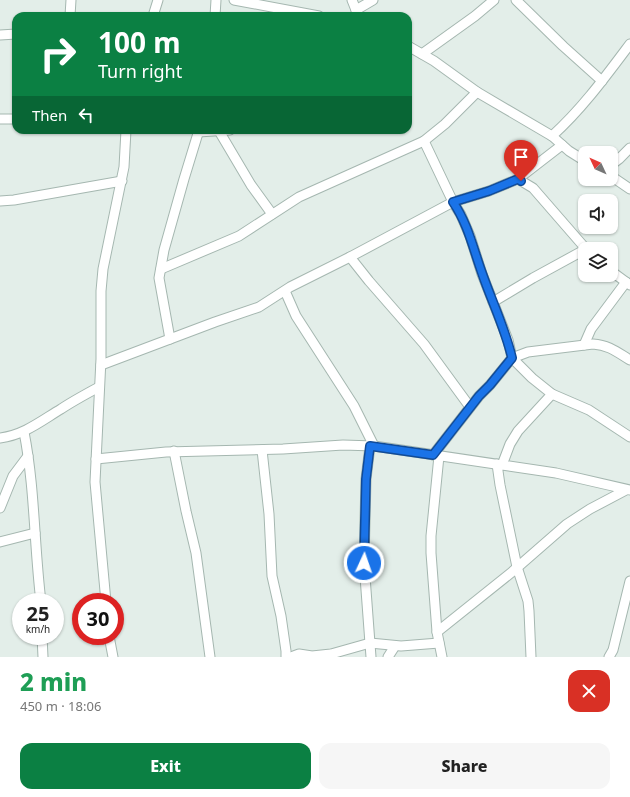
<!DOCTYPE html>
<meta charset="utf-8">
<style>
body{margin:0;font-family:"Noto Sans",sans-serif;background:#f6f6f6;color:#222;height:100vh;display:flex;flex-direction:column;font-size:15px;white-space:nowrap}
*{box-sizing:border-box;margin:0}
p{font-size:13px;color:#767676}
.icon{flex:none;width:22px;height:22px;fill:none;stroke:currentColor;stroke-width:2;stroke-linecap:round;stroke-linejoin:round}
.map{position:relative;height:657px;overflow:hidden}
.drawer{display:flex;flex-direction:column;background:#fff;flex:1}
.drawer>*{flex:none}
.guide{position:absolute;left:12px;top:12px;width:400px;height:122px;border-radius:12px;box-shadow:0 1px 3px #0004;background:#0b8043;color:#fff;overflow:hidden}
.needle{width:26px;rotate:314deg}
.buttons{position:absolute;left:578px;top:146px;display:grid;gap:8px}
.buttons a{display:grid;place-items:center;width:40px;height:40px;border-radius:8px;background:#fff;box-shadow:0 1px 3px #0004;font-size:20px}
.speed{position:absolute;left:12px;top:593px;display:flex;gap:8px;font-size:20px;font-weight:700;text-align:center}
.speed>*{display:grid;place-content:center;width:52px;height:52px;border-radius:50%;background:#fff;box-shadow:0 1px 3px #0004;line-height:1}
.speed small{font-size:10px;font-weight:400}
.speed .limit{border:6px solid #d22;background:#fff;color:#111}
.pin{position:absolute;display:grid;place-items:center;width:34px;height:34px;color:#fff;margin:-41px -17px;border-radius:50% 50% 50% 0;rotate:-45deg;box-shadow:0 0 4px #0007}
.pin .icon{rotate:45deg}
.me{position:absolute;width:44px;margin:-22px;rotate:3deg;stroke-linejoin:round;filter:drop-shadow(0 0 3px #0008)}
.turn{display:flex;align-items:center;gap:14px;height:84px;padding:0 20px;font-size:18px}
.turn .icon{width:52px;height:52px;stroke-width:2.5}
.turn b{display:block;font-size:28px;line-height:34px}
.then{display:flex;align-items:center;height:38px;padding:0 20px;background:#0003;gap:8px;font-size:15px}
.round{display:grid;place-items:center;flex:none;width:42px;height:42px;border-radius:12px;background:#f6f6f6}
.headline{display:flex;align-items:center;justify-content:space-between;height:68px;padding:0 20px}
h1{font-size:24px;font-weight:800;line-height:30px;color:#1e9e55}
.button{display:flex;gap:8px;margin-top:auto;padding:8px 20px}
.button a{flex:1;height:46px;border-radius:12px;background:#0b8043;color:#fff;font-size:16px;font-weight:800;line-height:46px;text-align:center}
.button a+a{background:#f6f6f6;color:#222}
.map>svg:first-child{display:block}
</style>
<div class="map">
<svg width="630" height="657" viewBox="0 0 630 657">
<rect width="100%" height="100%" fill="#e3eee9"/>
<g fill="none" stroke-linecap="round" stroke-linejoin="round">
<defs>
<g id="minor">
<polyline points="234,0 319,16"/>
<polyline points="352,0 358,15"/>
<polyline points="516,0 563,46 602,81"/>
<polyline points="356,10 373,0"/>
<polyline points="70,16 71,0"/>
<polyline points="153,16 158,0"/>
<polyline points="215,16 216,0"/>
<polyline points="0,35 16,34"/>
<polyline points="408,46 434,61 477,92 552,136 569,151 585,161"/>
<polyline points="422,54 475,16 494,0"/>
<polyline points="0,119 16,119"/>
<polyline points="219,131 251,185 272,214"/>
<polyline points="198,132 230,130"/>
<path d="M552,136C582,109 606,76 630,44"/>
<polyline points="424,141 453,202 461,215 470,236 482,274 508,340 512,358 532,378 552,394 589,410 630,437"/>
<polyline points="611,165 619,159 630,148"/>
<polyline points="611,176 630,189"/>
<polyline points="518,179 533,188 586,249"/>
<polyline points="0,201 14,200 122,181"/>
<polyline points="350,257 369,281 424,344 470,407"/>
<polyline points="161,269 239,236 299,197 424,141 445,124 477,92"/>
<polyline points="611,271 630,285"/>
<polyline points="285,291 296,316 354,406 374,446"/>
<polyline points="493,302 533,278 586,249"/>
<polyline points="170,339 159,278 164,250 184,179 199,130"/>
<polyline points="584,345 591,329 626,282"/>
<polyline points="101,365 215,322 259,307 290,287 350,257 453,202 489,191 518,179 562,145"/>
<path d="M24,432C35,488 34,545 41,602"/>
<path d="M0,438C24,435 41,421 61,409C73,401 86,394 99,387"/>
<polyline points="370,446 366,479 364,563 371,657"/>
<polyline points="262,450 269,514 272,576 281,616 286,651 286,657"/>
<polyline points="174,451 186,511 196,553 210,657"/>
<path d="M433,455L479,396L490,385L512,358L528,352L593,344C609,345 617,352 630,360"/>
<polyline points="439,456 431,536 431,553 437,632 442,657"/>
<polyline points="96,459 166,452 283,449 343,445 374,446 556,473 630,490"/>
<polyline points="497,464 500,485 517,567 528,601 529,611 531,657"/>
<polyline points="502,465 510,444 518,431 552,394"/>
<polyline points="0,508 13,476 28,456"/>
<polyline points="0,542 35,533"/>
<polyline points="106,602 95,482 101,359 101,291 103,269 124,167 126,130"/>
<polyline points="437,632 512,572 567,524 590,509 626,490"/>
<polyline points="42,636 43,657"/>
<polyline points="109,636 113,657"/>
<polyline points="291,657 299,654 312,656 331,654 370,643 401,646 439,643"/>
<polyline points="388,657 395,646"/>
<polyline points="609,657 613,650 630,581"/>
</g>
</defs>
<use href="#minor" stroke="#a5b7b0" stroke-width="11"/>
<use href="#minor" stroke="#fff" stroke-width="9"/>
</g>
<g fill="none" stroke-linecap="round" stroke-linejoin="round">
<defs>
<path id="route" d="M364,563L366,479L370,446L433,455L479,396L490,385L512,358C505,328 492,302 482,273C473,248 468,224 453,202L489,191L518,179L521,181"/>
</defs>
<use href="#route" stroke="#114b97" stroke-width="10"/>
<use href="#route" stroke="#1a73e8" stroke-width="7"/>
</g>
</svg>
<div class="buttons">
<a><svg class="needle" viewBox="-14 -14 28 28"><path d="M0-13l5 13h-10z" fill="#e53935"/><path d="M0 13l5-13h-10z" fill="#767676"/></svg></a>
<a><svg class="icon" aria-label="sound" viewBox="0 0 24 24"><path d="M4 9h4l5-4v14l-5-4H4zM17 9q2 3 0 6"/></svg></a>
<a><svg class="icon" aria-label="layers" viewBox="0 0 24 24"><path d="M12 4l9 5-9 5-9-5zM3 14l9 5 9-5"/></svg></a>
</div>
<div class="speed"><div>25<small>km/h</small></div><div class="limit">30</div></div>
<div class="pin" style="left:521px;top:181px;background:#d93025"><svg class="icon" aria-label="arrive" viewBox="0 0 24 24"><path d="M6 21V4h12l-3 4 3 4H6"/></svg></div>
<svg class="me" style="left:364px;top:563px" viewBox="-20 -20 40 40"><circle r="17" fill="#1a73e8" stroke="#fff" stroke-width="3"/><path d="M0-11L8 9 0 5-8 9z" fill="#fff"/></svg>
<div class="guide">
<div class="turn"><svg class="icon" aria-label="right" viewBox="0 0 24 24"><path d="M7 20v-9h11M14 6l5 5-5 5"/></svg><div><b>100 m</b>Turn right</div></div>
<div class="then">Then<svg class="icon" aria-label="left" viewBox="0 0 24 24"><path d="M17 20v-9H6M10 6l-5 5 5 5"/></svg></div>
</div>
</div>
<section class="drawer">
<div class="headline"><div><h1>2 min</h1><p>450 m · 18:06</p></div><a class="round" style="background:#d93025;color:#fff"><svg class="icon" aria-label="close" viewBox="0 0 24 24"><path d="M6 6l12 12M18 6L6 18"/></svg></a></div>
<div class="button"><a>Exit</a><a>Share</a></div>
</section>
